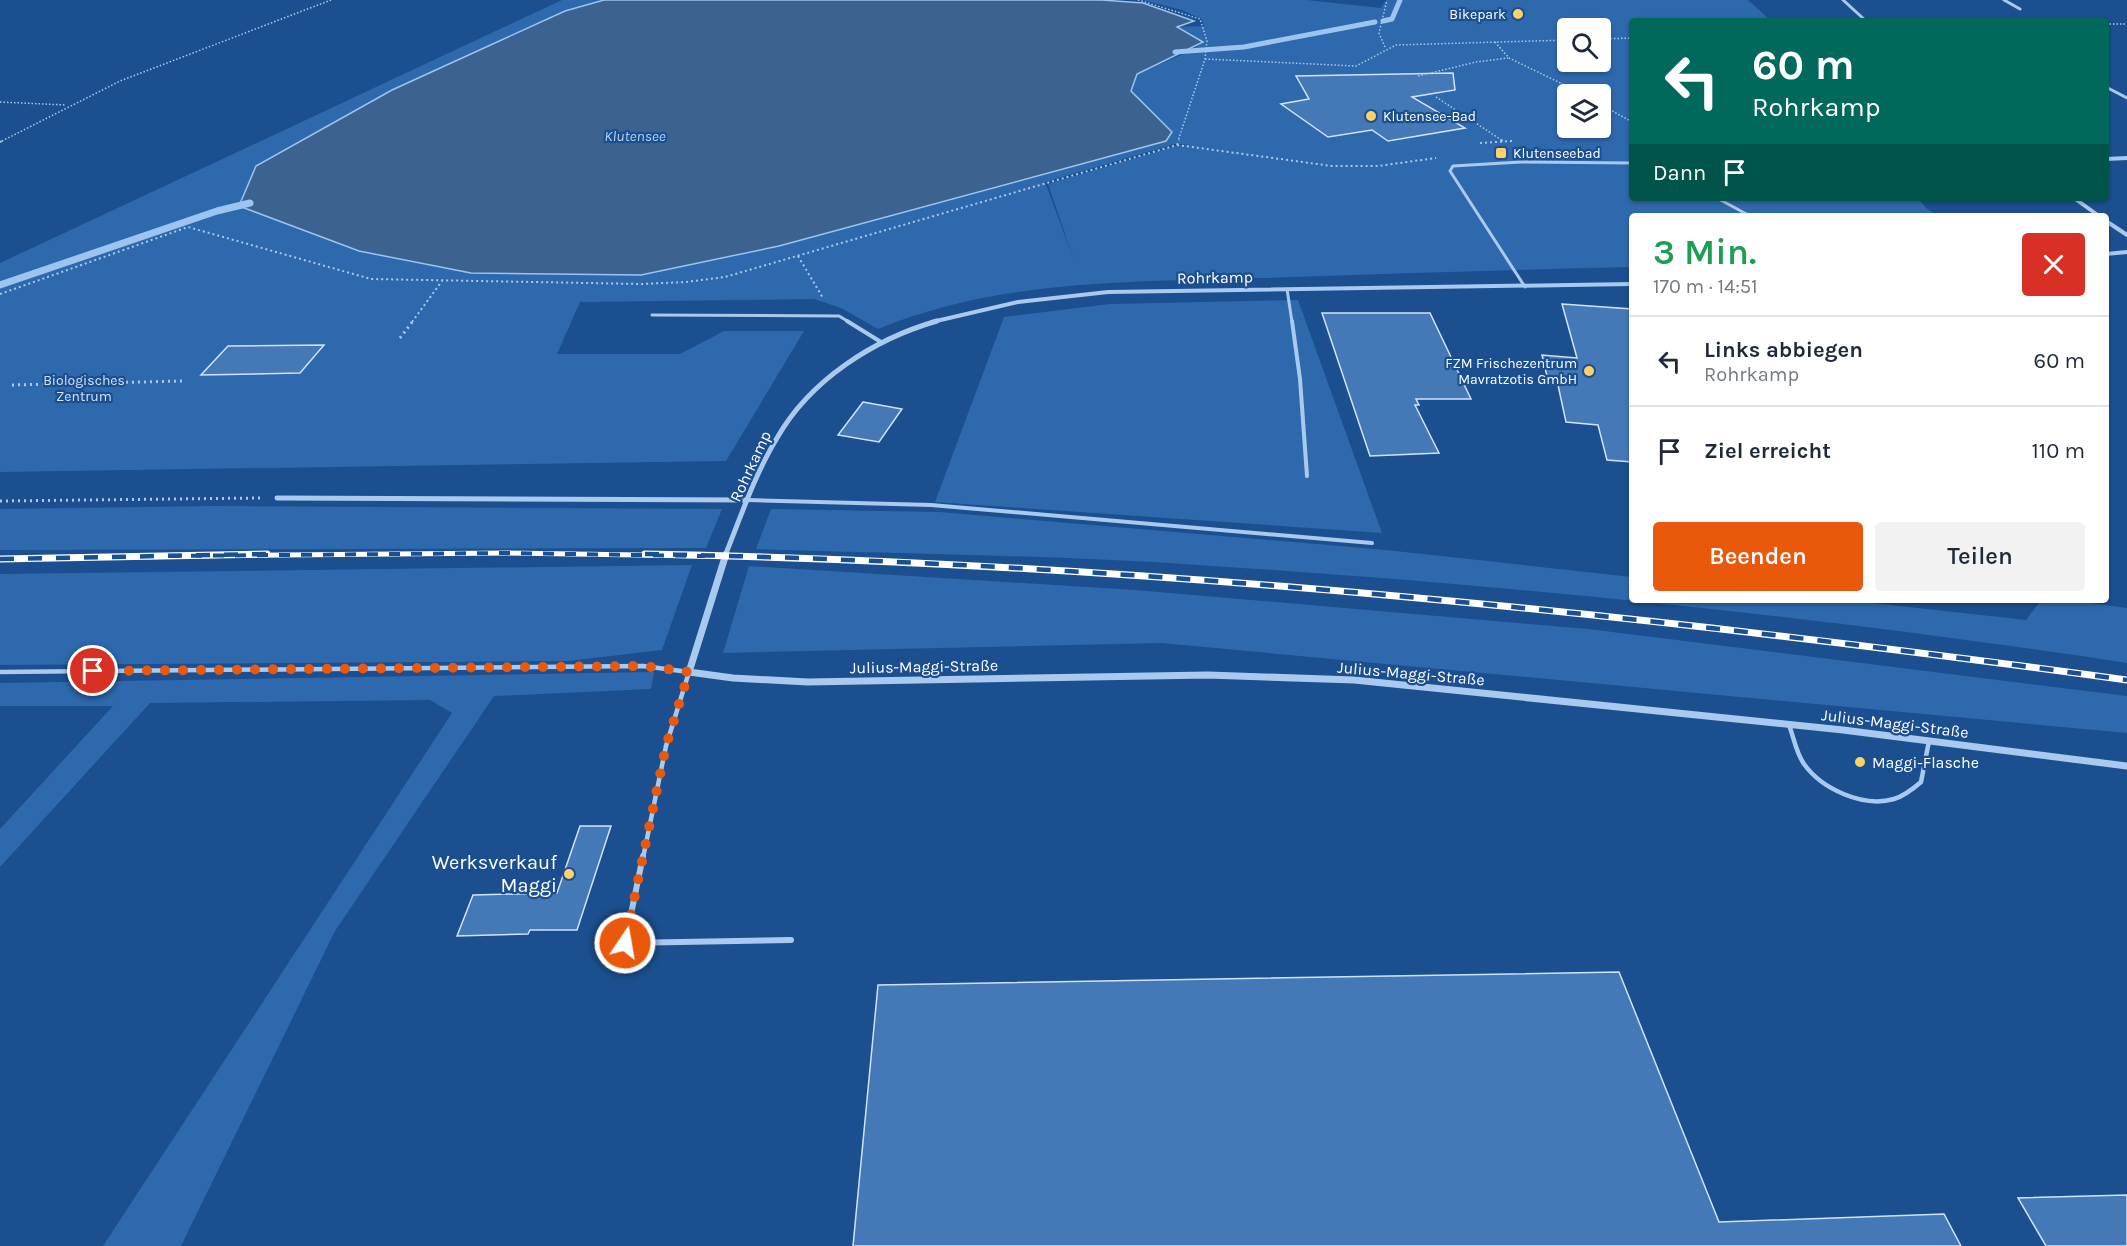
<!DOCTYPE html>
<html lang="de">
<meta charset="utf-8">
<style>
body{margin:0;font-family:Karla,sans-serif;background:#f2f2f3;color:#1f2937;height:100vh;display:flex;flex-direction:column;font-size:22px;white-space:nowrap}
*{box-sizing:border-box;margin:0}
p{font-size:20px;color:#747a83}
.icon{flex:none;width:33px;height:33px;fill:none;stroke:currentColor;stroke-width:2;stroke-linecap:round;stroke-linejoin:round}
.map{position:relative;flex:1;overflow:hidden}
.details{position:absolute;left:1629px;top:213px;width:480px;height:390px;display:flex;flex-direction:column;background:#fff;border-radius:6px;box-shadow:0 2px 4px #0004}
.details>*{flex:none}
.top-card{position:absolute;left:1629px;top:18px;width:480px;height:183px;border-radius:6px;box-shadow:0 2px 4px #0004;background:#00695c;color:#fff;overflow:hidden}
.tools{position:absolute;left:1557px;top:18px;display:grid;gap:12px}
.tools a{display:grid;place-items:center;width:54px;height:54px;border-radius:6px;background:#fff;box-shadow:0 2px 4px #0004;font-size:30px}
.pin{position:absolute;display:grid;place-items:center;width:51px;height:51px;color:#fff;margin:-26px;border:3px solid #fff;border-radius:50%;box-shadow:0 2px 6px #0007}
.me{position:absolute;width:66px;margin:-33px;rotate:12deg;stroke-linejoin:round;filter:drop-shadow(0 0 4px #0008)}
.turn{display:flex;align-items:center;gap:21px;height:126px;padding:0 24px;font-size:27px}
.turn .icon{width:78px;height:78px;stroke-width:2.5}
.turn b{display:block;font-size:42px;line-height:51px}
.then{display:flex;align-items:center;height:57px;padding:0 24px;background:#0003;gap:12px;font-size:22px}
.round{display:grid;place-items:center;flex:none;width:63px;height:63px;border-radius:6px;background:#f2f2f3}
.summary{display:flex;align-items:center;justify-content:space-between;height:102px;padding:0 24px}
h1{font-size:36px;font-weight:600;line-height:45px;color:#1e9e55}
.primary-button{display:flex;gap:12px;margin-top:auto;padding:12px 24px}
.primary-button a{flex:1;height:69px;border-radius:6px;background:#ea580c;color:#fff;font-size:24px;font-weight:600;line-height:69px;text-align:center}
.primary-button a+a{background:#f2f2f3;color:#1f2937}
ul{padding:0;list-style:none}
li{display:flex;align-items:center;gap:18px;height:90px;padding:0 24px;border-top:2px solid #e0e1e3}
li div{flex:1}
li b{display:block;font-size:22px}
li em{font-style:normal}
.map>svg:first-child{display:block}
</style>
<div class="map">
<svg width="2127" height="1246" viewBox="0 0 2127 1246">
<rect width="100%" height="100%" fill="#1b4f8f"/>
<g fill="#2e69ad" fill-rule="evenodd">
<path d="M562,0H604L565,11L779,246L1166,141L1172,132L1131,91L1137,74L1188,52L1203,42L1177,27L1204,26L1202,19L1182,10L1143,0H1307L1381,8L1386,0H1748L1771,21H1632V198H1918L1926,208L1938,216H1632V267C1508,270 1385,274 1261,278C1131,282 1000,279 878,329L841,308L814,299L580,302L557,354H680L724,331H804L726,461L0,472V263ZM1568,28H1600V62H1568ZM1568,94H1600V128H1568ZM1175,144H1191L1179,145L1048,184L1074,260L1045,182Z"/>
<polygon points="1298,300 1382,533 935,502 1004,317 1110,304"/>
<polygon points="213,506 722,509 706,548 0,550 0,509"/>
<path d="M771,509L940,512L1386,550L1632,577V600H1846L2026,620L2041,600H2069L2127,608V663C1819,616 1509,585 1198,565C1051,555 903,554 756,549Z"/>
<polygon points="692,565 662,650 568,661 0,665 0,574"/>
<polygon points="749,566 1135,590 1588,629 2127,696 2127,733 1161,643 723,653"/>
<polygon points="654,672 651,689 494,696 335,931 181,1246 103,1246 452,713 430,700 150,703 0,867 0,829 113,706 0,706 0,683"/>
</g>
<polygon fill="#3c6290" stroke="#9cc4f0" stroke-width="1.5" points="604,0 1102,0 1143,3 1194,21 1177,27 1203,42 1137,74 1131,91 1172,132 1166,141 779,246 641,275 471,273 359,251 239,206 256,166 392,90 565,11"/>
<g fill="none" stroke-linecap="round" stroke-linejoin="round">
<g stroke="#9cc4f0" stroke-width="5">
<polyline points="1383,21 1392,19 1400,0"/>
<polyline points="1175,52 1244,47 1375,22"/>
</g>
<polyline stroke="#9cc4f0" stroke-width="7" points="0,285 217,211 250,203"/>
</g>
<g fill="#4478b7" stroke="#cfe3fa" stroke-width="1.5">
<polygon points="1453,73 1455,90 1412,97 1465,128 1388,141 1372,130 1328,137 1281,104 1309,99 1296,76"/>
<polygon points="1562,304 1632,309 1632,462 1607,460 1598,425 1566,422 1558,385 1549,385 1542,355 1577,358"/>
<polygon points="1322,313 1430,313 1471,399 1416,399 1419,405 1415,405 1439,453 1370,456"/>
<polygon points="324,345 300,373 201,375 228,346"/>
<polygon points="863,402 902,409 879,442 838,435"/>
<polygon points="580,826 611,826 577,930 530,930 528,934 457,936 473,895 557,893"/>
<polygon points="1619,972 1719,1222 1944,1214 1961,1246 853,1246 878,985"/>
<polygon points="2127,1195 2127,1246 2046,1246 2018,1198"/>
</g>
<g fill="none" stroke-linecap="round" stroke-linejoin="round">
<g stroke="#a9c9ee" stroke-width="1.5" stroke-dasharray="1.5 2" stroke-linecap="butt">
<polyline points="1138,0 1200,19 1207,41 1205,59 1178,141"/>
<polyline points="2106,24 2127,24"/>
<polyline points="1600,39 1632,38"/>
<polyline points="1495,42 1509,58 1583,94"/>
<polyline points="1385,47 1379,33 1387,0"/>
<polyline points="1205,59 1356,66 1396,45 1568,40"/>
<polyline points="1418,76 1476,62 1508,58"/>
<polyline points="1436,97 1503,141"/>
<polyline points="0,102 66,105"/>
<polyline points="1600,104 1632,122"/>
<polyline points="2,141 120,81 331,0"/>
</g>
<g stroke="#a9c9ee" stroke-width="2" stroke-dasharray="2 3" stroke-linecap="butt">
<polyline points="1501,140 1503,141"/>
<polyline points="0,142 4,140"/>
<polyline points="1480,143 1512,141"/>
<polyline points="1177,145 1332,166 1378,166 1436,158"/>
<polyline points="798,256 823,298"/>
<polyline points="0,294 188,227 371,279 641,284 686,282 725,277 1177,145 1179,140"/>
<polyline points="412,322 442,281"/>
</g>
<g stroke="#a9c9ee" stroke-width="3" stroke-dasharray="2 4" stroke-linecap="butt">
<polyline points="400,338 413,321"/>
<polyline points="12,385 184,381"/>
<polyline points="0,501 260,498"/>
</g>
<g stroke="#a9c9ee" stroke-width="3">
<polyline points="1717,198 1750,216"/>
<polyline points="1525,287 1450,171 1453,166 1521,162 1632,163"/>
<polyline points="1287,289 1292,322"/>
<polyline points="652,315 839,316 849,322"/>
</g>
<g stroke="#a9c9ee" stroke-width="4">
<polyline points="847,321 881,342"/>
<polyline points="1292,321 1300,379 1307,476"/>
<polyline points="748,500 931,505 1372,543"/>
</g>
<g stroke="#a9c9ee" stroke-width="4.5">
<polyline points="0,672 643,666 689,672 666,746 643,858"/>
<path d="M1789,725C1794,738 1796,753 1804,764C1822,789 1863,808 1894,799C1904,796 1913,789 1921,782L1929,741"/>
</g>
<polyline stroke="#a9c9ee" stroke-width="6" points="643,856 625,943 791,940"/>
<g stroke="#a9c9ee" stroke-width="3">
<polyline points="1843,0 1866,21"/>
<polyline points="2004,0 2020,9"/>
<polyline points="2106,87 2127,98"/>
</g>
<g stroke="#a9c9ee" stroke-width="4">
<polyline points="2106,159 2127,158"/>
<polyline points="2074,198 2099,216"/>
<polyline points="2106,221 2127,235"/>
<polyline points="2106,254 2127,252"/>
<polyline points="932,322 1018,302 1108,292 1632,284"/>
</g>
<g stroke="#a9c9ee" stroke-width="5">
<polyline points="277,498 748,500"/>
<path d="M725,556C741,516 755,474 777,438C810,380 874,339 937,321"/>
</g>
<polyline stroke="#a9c9ee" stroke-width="7" points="726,554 689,672 733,678 808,682 1208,675 1354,680 1843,730 2127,766"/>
<defs>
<polyline id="rail-far1" points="169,556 506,553 705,556"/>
<g id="rail">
<path d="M645,554C1141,563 1636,613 2127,680"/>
<polyline points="0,559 267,554"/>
</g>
</defs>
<use href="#rail-far1" stroke="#fff" stroke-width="5"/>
<use href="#rail" stroke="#fff" stroke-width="7"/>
<use href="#rail-far1" stroke="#1b4f8f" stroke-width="4" stroke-dasharray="11" stroke-linecap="butt"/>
<use href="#rail" stroke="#1b4f8f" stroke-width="4.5" stroke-dasharray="14" stroke-linecap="butt"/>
</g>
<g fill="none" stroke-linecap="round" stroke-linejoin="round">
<polyline stroke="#ea580c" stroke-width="10" stroke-dasharray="0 18" points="93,671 643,666 689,672 666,746 625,943"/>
</g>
<g fill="#ffd166" stroke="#1b4f8f" stroke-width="2">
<circle cx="1518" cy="14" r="6"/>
<circle cx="1371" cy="116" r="6"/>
<rect x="1495" y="147" width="12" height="12" rx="3"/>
<circle cx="1589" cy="371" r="6"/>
<circle cx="1860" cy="762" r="6"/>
<circle cx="569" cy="874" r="6"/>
</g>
<g text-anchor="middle" stroke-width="4.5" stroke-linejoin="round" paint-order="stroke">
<g font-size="14" fill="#fff" stroke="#1b4f8f" text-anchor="end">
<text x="1506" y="19">Bikepark</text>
<text x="1383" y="121" text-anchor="start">Klutensee-Bad</text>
<text x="1513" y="158" text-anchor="start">Klutenseebad</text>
<text x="1577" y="368">FZM Frischezentrum<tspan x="1577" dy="16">Mavratzotis GmbH</tspan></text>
</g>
<g font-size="14" fill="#cfe3fa" stroke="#1b4f8f">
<text x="84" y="385">Biologisches<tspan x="84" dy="16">Zentrum</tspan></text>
</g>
<g font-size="15" font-style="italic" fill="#b5d3f5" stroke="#1b4f8f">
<text x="635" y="141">Klutensee</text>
</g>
<g font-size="16" fill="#fff" stroke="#1b4f8f">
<text transform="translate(1215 277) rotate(-1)" y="6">Rohrkamp</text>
<text transform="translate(750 466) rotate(-65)" y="6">Rohrkamp</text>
<text transform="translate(924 666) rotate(-1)" y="6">Julius-Maggi-Straße</text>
<text transform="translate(1411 673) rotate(5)" y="6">Julius-Maggi-Straße</text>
<text transform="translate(1895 723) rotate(7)" y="6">Julius-Maggi-Straße</text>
</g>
<g font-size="16" fill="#fff" stroke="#1b4f8f" text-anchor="start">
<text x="1872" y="768">Maggi-Flasche</text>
</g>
<g font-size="20" fill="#fff" stroke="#1b4f8f" text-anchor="end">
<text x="557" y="869">Werksverkauf<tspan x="557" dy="23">Maggi</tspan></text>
</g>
</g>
</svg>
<div class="tools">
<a><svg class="icon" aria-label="search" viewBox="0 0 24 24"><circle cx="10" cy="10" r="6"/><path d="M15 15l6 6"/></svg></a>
<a><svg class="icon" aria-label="layers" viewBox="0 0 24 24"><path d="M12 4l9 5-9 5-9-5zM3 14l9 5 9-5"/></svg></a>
</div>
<div class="pin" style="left:93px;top:671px;background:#d93025"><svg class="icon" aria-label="arrive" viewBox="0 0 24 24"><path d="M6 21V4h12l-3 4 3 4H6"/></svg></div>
<svg class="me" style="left:625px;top:943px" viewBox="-20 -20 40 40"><circle r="17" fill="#ea580c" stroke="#fff" stroke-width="3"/><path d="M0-11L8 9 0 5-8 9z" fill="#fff"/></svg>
<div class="top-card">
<div class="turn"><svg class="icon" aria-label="left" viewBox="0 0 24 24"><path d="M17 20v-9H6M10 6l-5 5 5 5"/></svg><div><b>60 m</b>Rohrkamp</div></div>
<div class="then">Dann<svg class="icon" aria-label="arrive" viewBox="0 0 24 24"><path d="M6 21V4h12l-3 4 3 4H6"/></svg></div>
</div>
<section class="details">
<div class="summary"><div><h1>3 Min.</h1><p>170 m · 14:51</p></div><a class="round" style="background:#d93025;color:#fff"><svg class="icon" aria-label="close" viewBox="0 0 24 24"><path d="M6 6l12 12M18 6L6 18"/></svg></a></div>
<ul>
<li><svg class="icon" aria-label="left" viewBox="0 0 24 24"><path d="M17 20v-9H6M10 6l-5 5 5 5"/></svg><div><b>Links abbiegen</b><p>Rohrkamp</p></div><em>60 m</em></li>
<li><svg class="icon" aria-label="arrive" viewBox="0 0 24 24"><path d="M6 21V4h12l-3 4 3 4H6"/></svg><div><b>Ziel erreicht</b></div><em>110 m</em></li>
</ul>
<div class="primary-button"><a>Beenden</a><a>Teilen</a></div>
</section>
</div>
